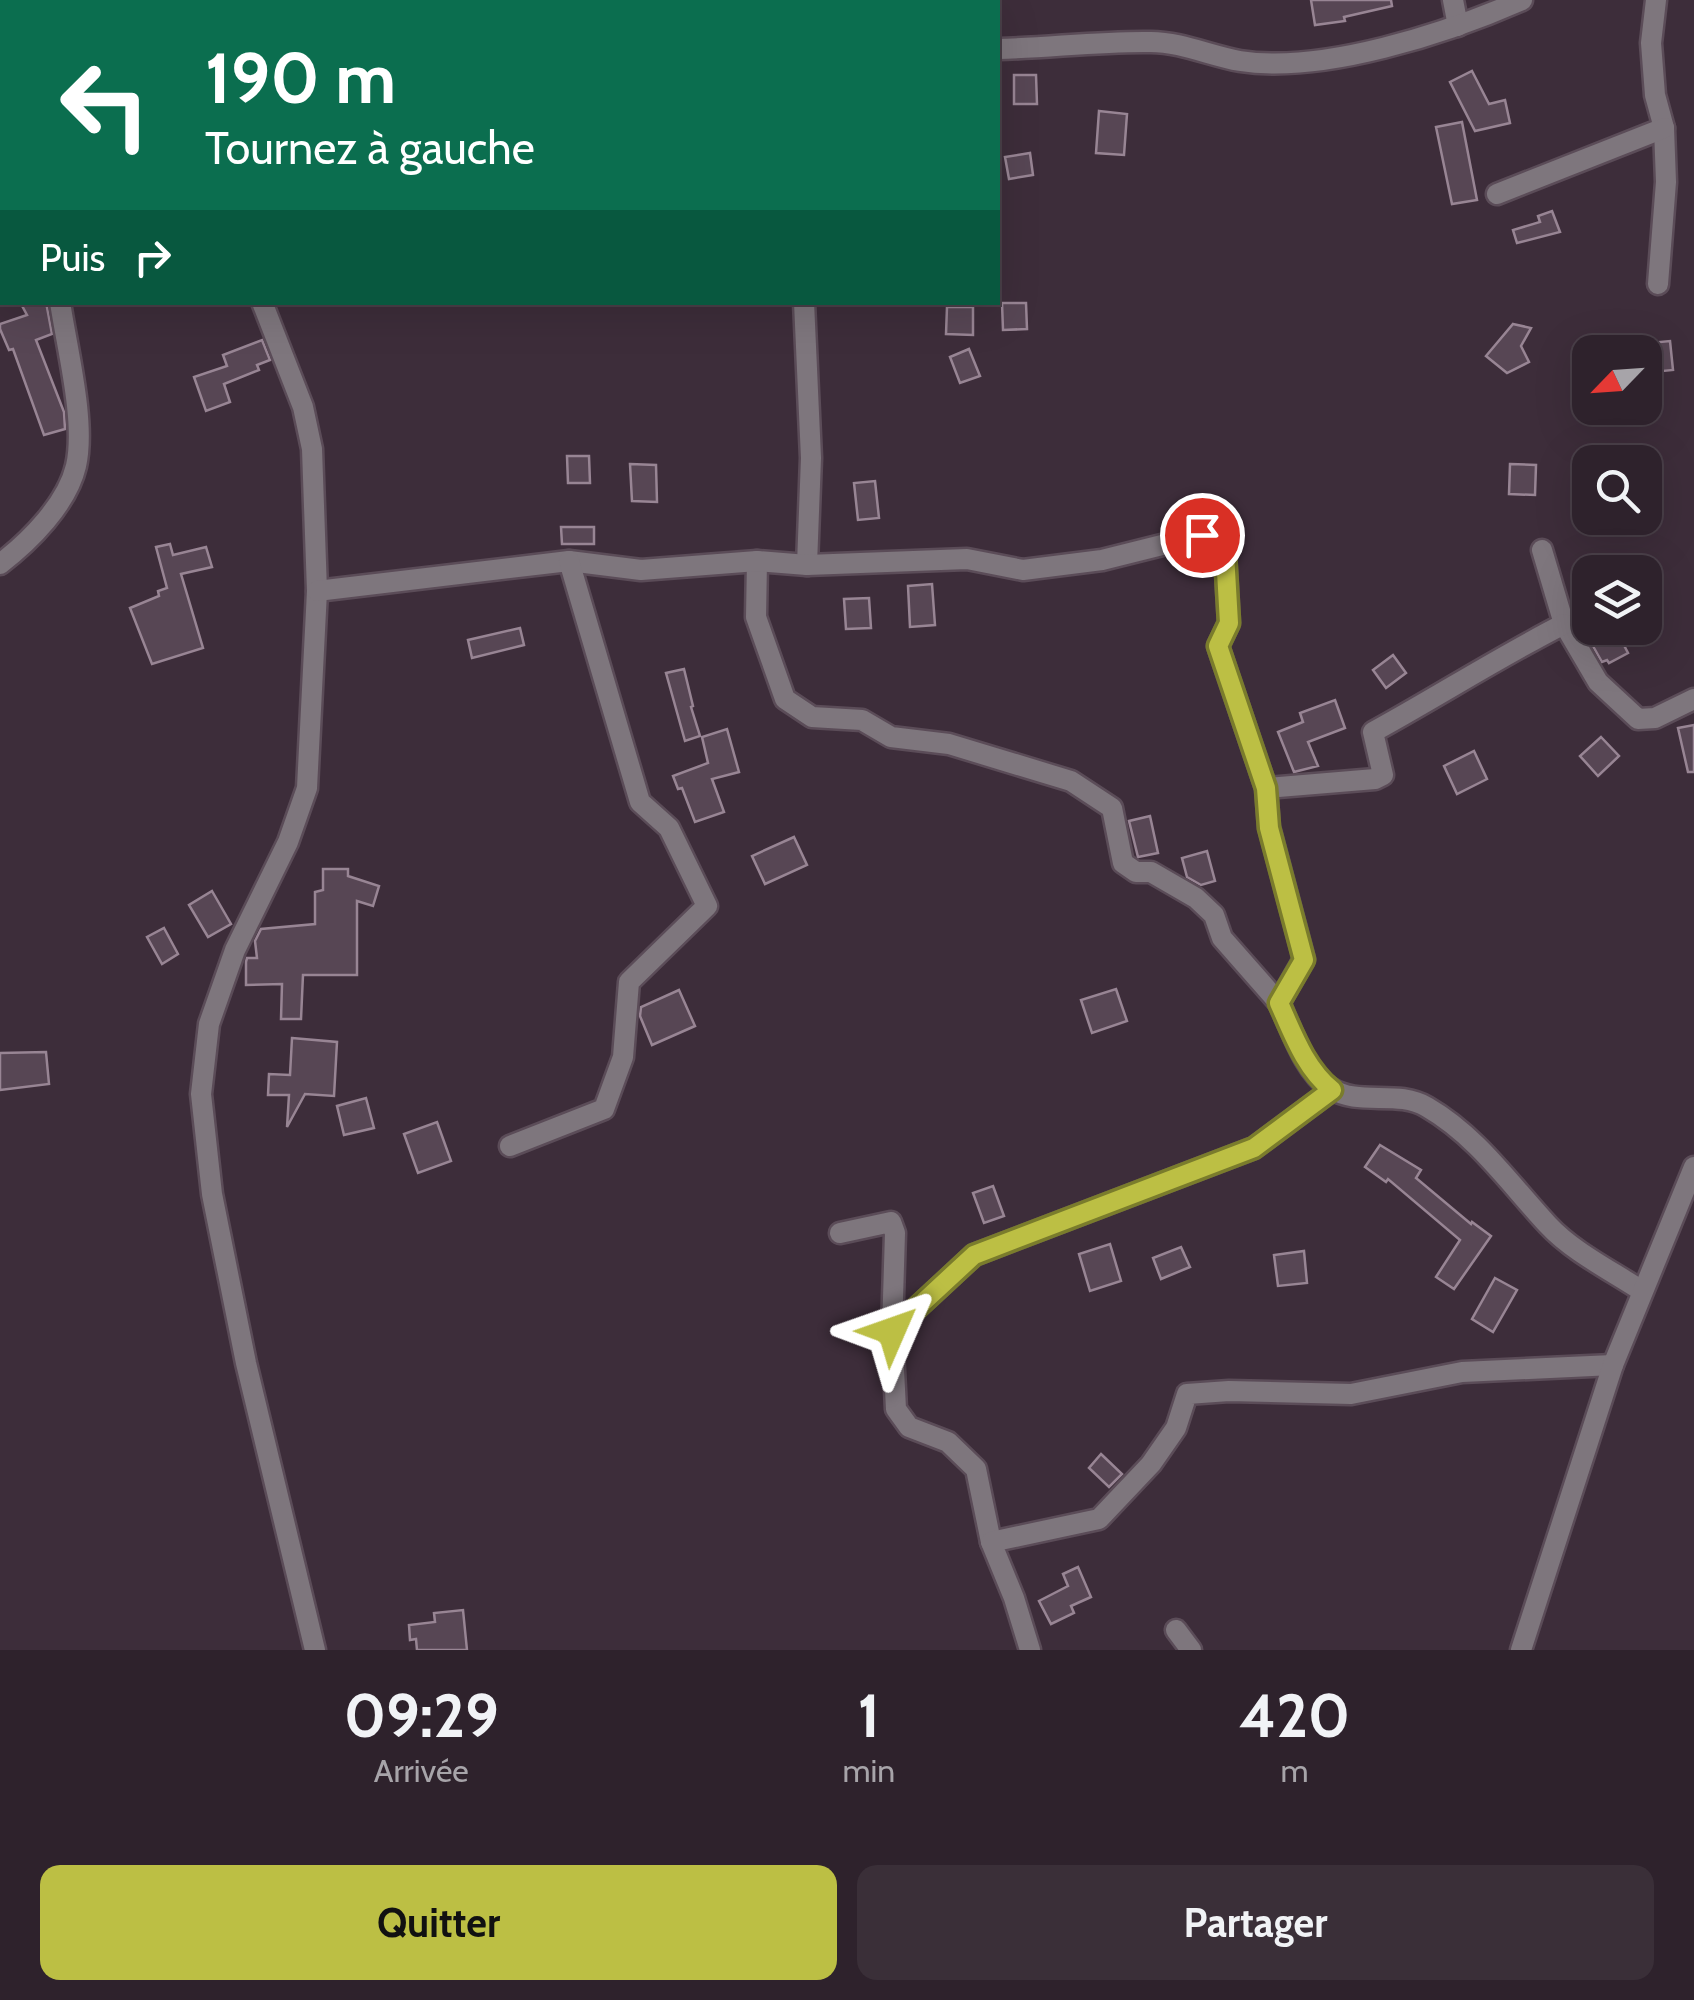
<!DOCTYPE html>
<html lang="fr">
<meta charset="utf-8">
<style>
body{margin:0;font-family:Cabin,sans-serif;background:#3a2f38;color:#f1f3f6;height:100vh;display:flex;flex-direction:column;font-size:38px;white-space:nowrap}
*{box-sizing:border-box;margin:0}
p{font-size:32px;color:#a7a4a9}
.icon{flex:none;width:55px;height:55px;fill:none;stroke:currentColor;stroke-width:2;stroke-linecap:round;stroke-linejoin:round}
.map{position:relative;height:1650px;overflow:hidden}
.side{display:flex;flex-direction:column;background:#2e222c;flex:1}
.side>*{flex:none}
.hud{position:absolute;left:0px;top:0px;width:1000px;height:305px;box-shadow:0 10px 40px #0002,0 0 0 2px #493f48;background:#0b6e4f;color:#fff;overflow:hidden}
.needle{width:65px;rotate:245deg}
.fabs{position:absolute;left:1572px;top:335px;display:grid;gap:20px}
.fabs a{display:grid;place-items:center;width:90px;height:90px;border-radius:20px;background:#2e222c;box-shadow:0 10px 40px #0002,0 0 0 2px #493f48;font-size:50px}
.pin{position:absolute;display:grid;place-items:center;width:85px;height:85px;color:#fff;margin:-42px;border:5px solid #fff;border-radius:50%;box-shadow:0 2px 10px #0007}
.me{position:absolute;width:110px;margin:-55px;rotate:47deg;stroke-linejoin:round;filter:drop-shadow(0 0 8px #0008)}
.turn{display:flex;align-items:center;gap:35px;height:210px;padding:0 40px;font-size:45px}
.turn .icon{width:130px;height:130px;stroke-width:2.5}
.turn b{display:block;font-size:70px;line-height:85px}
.then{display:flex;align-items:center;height:95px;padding:0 40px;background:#0003;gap:20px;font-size:38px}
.eta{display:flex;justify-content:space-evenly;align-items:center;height:170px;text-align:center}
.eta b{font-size:60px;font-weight:700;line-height:70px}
.cta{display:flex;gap:20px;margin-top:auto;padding:20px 40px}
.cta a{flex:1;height:115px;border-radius:20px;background:#bcbf44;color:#111;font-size:40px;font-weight:700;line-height:115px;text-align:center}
.cta a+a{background:#3a2f38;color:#f1f3f6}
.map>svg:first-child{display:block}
</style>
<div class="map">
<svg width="1694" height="1650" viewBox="0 0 1694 1650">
<rect width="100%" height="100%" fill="#3d2d3a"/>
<g fill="#574654" stroke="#988594" stroke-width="2.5">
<polygon points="1311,0 1391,0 1392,6 1344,17 1345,21 1315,25"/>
<polygon points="1472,71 1489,104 1505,100 1510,123 1475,131 1450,82"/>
<polygon points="1014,75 1036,75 1037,104 1014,104"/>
<polygon points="1099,111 1127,114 1124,155 1096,153"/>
<polygon points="1462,122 1477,200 1452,204 1436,127"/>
<polygon points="1030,153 1033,175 1009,179 1005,157"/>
<polygon points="1552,211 1560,232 1517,243 1513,230 1540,222 1538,216"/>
<polygon points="20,302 46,302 52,334 36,340 64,412 65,429 44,435 13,349 9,350 0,329 0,324 27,315"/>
<polygon points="1002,303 1026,303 1027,329 1003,330"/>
<polygon points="947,307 973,307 973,335 946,334"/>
<polygon points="1513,324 1531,328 1521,346 1529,362 1507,373 1486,356"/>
<polygon points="262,340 270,360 257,365 259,370 224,384 230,402 206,411 194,377 227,366 223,355"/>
<polygon points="1670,341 1673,370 1653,372 1649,343"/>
<polygon points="969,349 980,376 960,383 950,357"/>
<polygon points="567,456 589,456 590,483 568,483"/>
<polygon points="630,464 656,465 657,502 632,501"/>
<polygon points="1510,464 1536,465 1535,495 1509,494"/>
<polygon points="875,481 879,518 858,520 854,483"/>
<polygon points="561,527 594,527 594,544 562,544"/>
<polygon points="170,544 173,555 206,547 212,567 181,574 203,648 152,664 130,608 159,596 158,591 167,588 156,547"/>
<polygon points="932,584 935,625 910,627 908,586"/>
<polygon points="869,598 871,628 846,629 844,599"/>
<polygon points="520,628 524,645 472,658 468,640"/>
<polygon points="1593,628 1615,628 1628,653 1609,663 1607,660 1602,662 1585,632"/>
<polygon points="1393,655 1406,673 1386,688 1373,670"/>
<polygon points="684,669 693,706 691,707 700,736 685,741 666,673"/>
<polygon points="1335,700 1345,728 1308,742 1318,766 1294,772 1278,732 1303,722 1300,713"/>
<polygon points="1694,725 1694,772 1688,772 1678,728"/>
<polygon points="727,729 739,772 712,779 724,812 695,822 682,788 678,789 673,776 708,763 702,737"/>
<polygon points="1601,737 1619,756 1598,776 1580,756"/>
<polygon points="1474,751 1487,779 1457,794 1444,766"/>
<polygon points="1150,816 1158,853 1138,857 1129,821"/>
<polygon points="794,837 807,865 765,884 752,856"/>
<polygon points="1207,851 1215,881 1201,885 1187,877 1182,858"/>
<polygon points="323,869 348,869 348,876 379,886 373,906 357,901 357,975 303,975 301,1019 281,1019 282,984 246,985 246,962 247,958 257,958 255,941 261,929 315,924 315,892 323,890"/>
<polygon points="212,891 231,924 208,937 189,905"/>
<polygon points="164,928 178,954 162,964 147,937"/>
<polygon points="1116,989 1127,1021 1092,1033 1081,1000"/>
<polygon points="679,990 695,1026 652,1045 640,1016 641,1007"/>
<polygon points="292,1038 337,1042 334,1096 305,1094 287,1127 289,1095 268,1095 269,1074 290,1075"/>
<polygon points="46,1052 49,1084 0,1090 0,1053"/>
<polygon points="366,1098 374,1128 344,1135 337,1106"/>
<polygon points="437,1122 451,1161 418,1173 404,1134"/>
<polygon points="1380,1145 1421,1170 1416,1178 1471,1224 1472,1222 1491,1236 1454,1289 1436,1277 1460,1240 1388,1179 1386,1182 1365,1167"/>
<polygon points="993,1186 1004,1216 984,1223 973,1193"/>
<polygon points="1110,1244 1121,1281 1090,1291 1079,1254"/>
<polygon points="1181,1247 1190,1267 1161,1279 1153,1258"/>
<polygon points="1304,1251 1307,1283 1278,1286 1274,1255"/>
<polygon points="1495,1278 1517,1290 1493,1332 1472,1319"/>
<polygon points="1101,1454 1122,1474 1109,1487 1089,1468"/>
<polygon points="1078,1567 1091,1597 1071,1606 1074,1613 1051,1624 1039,1601 1068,1586 1063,1574"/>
<polygon points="463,1610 467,1650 417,1650 416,1639 410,1640 409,1625 435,1622 434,1613"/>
</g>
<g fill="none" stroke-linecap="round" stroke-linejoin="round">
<defs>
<g id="minor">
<polyline points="227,0 232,2"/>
<polyline points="620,0 625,2"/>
<polyline points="969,0 969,2"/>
<polyline points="1453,0 1458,26"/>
<polyline points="1656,0 1651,43 1655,95 1664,128 1666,182 1658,284"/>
<path d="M998,49C1048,48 1100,41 1151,42C1181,42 1211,56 1240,61C1323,74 1447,33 1522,0"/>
<polyline points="1497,194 1664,128"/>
<polyline points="0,259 2,257"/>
<polyline points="262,302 303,407 312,449 317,591 307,788 288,842 235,950 209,1024 201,1094 212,1194 246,1363 315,1650"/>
<polyline points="804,302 811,458 807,565"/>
<polyline points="1542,550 1564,624 1598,682 1638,719 1655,718 1694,699"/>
<polyline points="757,561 756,617 785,699 812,717 862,720 891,737 949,744 1071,781 1112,808 1123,863 1136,872 1151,872 1196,898 1214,915 1222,938 1279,1003"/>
<path d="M0,564C30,541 67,504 76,466C86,422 67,349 60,302"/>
<path d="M317,591L569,561L641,570L757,561L807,565L967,559L1023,570L1102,560L1202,535L1221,543L1225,555L1229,623L1218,646L1266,788L1269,827L1304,959L1279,1003C1292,1030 1304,1071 1330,1088C1359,1107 1397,1089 1427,1107C1477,1136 1509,1183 1548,1225C1573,1252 1612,1271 1642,1291"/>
<path d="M1266,788L1375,779L1383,775L1373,732C1437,697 1499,657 1564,624"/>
<polyline points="510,1146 604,1109 623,1057 629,982 707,906 669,828 640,802 569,561"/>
<polyline points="840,1233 891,1222 895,1233 892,1331 896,1409 909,1427 948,1442 976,1469 991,1542"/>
<polyline points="892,1331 974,1255 1254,1148 1332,1090"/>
<polyline points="1176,1630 1191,1650"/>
<polyline points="1030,1650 1014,1598 991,1542 1099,1519 1151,1464 1176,1428 1187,1394 1229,1391 1351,1394 1462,1372 1613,1365"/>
<polyline points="1521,1650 1613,1365 1694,1167"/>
</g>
</defs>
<use href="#minor" stroke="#5b4c58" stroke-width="25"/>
<use href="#minor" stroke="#7e767d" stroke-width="20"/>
</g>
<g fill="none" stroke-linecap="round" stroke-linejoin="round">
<defs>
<path id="route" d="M892,1331L974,1255L1254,1148L1332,1090C1305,1068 1293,1034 1279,1003L1304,960L1269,828L1266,788L1218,646L1229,623L1225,554L1221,542L1202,535"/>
</defs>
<use href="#route" stroke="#7a7c2c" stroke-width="25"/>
<use href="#route" stroke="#bcbf44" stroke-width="18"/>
</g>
</svg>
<div class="fabs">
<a><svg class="needle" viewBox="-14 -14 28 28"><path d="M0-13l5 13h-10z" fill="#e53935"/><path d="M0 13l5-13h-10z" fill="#a7a4a9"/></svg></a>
<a><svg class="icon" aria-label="search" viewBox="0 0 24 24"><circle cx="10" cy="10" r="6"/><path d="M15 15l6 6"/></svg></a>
<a><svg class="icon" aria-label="layers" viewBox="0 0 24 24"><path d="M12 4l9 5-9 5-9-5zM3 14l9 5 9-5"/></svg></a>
</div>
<div class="pin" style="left:1202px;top:535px;background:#d93025"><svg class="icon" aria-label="arrive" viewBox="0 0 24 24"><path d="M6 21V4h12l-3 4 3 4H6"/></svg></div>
<svg class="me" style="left:892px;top:1331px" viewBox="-20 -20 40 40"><path d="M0-17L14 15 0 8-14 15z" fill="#bcbf44" stroke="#fff" stroke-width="4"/></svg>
<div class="hud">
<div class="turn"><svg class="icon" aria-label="left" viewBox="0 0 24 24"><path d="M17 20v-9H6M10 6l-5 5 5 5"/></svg><div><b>190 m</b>Tournez à gauche</div></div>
<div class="then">Puis<svg class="icon" aria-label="right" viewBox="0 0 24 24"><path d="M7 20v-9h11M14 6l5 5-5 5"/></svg></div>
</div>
</div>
<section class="side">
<div class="eta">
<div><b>09:29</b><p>Arrivée</p></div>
<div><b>1</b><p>min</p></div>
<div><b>420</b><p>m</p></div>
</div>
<div class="cta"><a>Quitter</a><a>Partager</a></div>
</section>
